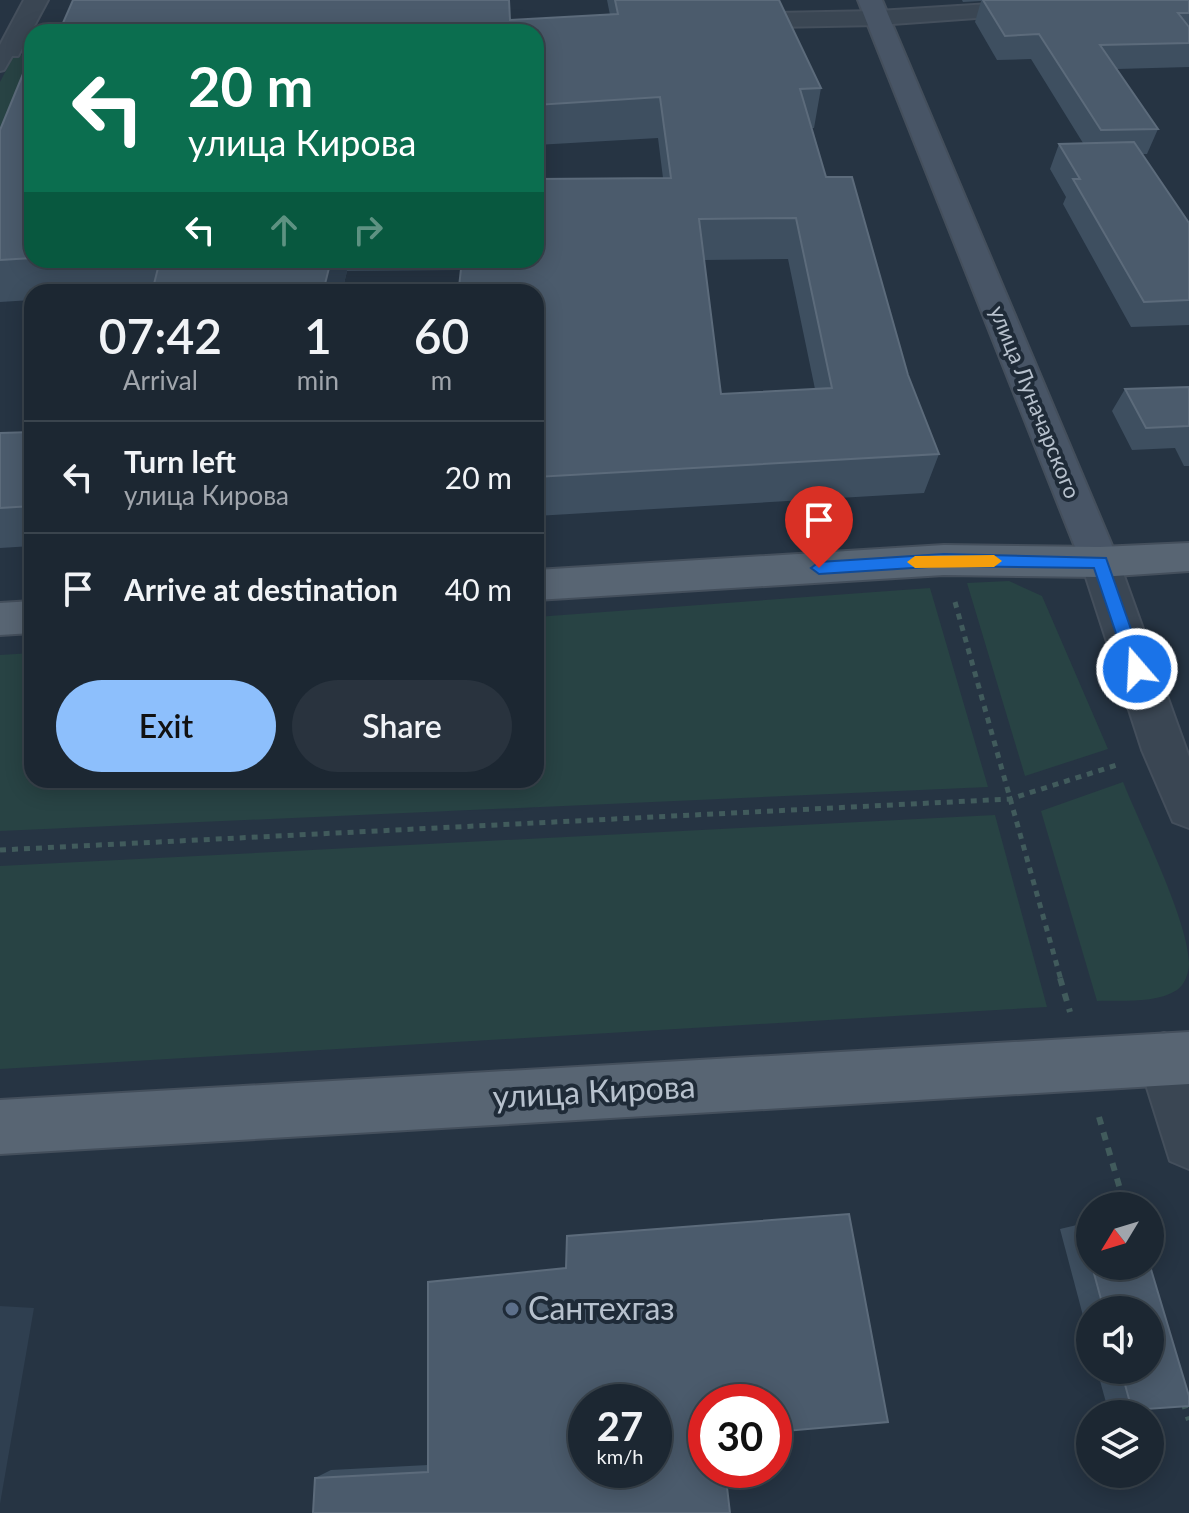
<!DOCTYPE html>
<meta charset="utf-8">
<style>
body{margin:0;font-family:Lato,sans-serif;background:#29333e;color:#f1f3f6;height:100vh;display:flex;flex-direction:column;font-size:30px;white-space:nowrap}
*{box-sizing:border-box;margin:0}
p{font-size:26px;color:#a0a5ac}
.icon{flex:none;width:44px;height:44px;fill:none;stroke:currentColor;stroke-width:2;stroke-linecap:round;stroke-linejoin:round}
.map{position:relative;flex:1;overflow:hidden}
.side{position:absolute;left:24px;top:284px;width:520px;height:504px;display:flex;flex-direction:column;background:#1c2732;border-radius:24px;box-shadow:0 4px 20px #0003,0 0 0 2px #3a444d}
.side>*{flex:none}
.top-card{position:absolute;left:24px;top:24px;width:520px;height:244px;border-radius:24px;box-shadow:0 4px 20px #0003,0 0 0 2px #3a444d;background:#0b6e4f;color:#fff;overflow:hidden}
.needle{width:52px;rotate:232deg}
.fabs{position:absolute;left:1076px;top:1192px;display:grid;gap:16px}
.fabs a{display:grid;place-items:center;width:88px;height:88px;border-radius:50%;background:#1c2732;box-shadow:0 4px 20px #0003,0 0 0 2px #3a444d;font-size:40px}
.speed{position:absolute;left:568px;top:1384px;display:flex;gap:16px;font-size:40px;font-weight:700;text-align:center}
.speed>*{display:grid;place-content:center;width:104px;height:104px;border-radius:50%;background:#1c2732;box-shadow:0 4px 20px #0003,0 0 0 2px #3a444d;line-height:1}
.speed small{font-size:20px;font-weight:400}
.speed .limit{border:12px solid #d22;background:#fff;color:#111}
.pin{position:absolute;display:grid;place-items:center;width:68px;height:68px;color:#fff;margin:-82px -34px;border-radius:50% 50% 50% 0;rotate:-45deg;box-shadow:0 0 8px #0007}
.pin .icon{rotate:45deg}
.me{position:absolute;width:88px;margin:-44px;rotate:341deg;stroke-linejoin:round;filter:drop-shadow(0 0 6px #0008)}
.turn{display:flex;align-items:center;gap:28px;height:168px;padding:0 32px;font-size:36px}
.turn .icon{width:104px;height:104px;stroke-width:2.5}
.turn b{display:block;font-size:56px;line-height:68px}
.lanes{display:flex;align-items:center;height:76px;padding:0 32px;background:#0003;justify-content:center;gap:40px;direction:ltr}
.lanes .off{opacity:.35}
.eta{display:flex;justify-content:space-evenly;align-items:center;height:136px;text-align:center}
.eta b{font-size:48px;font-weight:600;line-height:56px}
.action{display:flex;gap:16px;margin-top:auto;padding:16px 32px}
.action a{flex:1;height:92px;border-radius:48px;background:#8dbffc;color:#111;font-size:32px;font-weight:600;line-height:92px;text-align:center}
.action a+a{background:#29333e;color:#f1f3f6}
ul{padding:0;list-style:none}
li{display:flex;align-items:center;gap:24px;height:112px;padding:0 32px;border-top:2px solid #3a444d}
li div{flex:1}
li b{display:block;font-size:30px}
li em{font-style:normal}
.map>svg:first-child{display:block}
</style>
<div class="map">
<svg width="1189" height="1513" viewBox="0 0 1189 1513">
<rect width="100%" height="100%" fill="#263443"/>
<g fill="#284344">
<polygon points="32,54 0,160 0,82 14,55"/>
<polygon points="1009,581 1042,596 1108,749 1025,776 967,583"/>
<polygon points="930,588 988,787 0,831 0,655 32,653 32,780 536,780 536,617"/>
<path d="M1123,782C1140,824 1189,923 1189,963C1189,973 1185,984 1177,990C1156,1004 1120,1000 1097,1001L1041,811Z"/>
<polygon points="995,815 1047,1007 0,1069 0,866"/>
</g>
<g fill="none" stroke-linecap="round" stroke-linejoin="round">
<defs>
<polygon id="lane" points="9,47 15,51 4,70 0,71 0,56"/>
<g id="street">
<polygon points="24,0 48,0 18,56 0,56 0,45"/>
<polygon points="1037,1 1045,3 1049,8 1045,13 878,25 726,28 714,21 726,14 878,11"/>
<polygon points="1100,547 1114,552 1119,562 1189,757 1189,828 1173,822 1142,750 1081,562 1086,552"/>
<polygon points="1164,1033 1183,1040 1189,1056 1189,1169 1170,1161 1138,1059 1145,1040"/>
</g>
<polygon id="secondary" points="858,0 882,0 1119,562 1114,572 1100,577 1086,572 1081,562"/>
<g id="primary">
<polygon points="1189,543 1189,571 1100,577 944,575 536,600 536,570 944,545 1100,547"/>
<polygon points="32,601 32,633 0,635 0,603"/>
<polygon points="1189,1032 1189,1084 0,1154 0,1100"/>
</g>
</defs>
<use href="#lane" stroke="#444f5c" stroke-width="4"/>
<use href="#street" stroke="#444f5c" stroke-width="4"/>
<use href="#secondary" stroke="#444f5c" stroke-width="4"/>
<use href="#primary" stroke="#444f5c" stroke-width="4"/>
<g stroke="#415b5c" stroke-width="5" stroke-dasharray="6 6" stroke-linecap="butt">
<polyline points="955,602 1061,980"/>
<polyline points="0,850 1010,799 1120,764"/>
</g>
<g stroke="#415b5c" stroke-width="6" stroke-dasharray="8 8" stroke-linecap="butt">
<polyline points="1060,978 1070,1012"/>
<polyline points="1099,1117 1125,1206"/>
<polyline points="1183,1401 1189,1420"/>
</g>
<use href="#lane" fill="#3a4653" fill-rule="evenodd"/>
<use href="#street" fill="#3a4653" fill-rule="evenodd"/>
<use href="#secondary" fill="#485566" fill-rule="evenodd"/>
<use href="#primary" fill="#586573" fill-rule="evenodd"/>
</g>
<g fill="#3e4f60" fill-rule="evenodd">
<path d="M607,0H779L821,88L814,128H812L826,177L908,375L939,454L924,493L536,516V292H460L461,270L347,271L342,292H32V300L0,302V130L32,52V260H536L663,178L658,138L536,145V32L510,20L610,15ZM788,259L815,389L721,394L704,260Z"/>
<polygon points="962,0 1189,0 1189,67 1117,69 1158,129 1147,154 1142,154 1189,223 1189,325 1131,327 1063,204 1066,197 1050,169 1059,144 1083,143 1031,59 997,60 975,22 981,1 963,2"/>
<polygon points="1189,387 1189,466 1184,466 1175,448 1132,450 1112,411 1125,389"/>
<polygon points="32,432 32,546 0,548 0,433"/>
<polygon points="1090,1223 1090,1266 1150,1266 1189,1396 1189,1406 1132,1410 1107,1406 1097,1370 1150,1370 1150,1310 1090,1310 1090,1342 1060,1229 1081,1224"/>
<polygon points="706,1402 730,1513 315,1478 331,1470 428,1465"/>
</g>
<g fill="#2f3f50">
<polygon points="331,260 344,260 347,271 342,292 323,292"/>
<polygon points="0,1306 34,1308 0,1504"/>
</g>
<g fill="#4b5b6c" stroke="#5c6b7b" stroke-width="2" fill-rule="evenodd">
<path d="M73,0H509L510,20L618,14L615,0H779L821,88L800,89L826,177H852L908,375L939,454L536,477V292H530V286L459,287L462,260H536V179L671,178L660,97L536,105V32H59ZM796,218L832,388L721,394L699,219Z"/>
<polygon points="983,0 1189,0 1189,13 1178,13 1189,27 1189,43 1100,45 1158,129 1101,130 1039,34 1005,36"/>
<polygon points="32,52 32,258 0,260 0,130"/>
<polygon points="1134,142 1189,223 1189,300 1144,302 1073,179 1080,179 1059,144"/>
<polygon points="160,260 331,260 323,292 152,292"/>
<polygon points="1189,387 1189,426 1146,428 1125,389"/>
<polygon points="32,432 32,506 0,508 0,433"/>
<path d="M849,1214L888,1422L774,1432V1402H706V1470H725L730,1513H313L315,1478L428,1472V1282L566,1268L567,1236ZM586,1402H654V1470H586Z"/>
<polygon points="1090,1223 1090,1258 1081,1224"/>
<polygon points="1092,1266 1150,1266 1189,1396 1189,1406 1132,1410 1121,1370 1150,1370 1150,1310 1104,1310"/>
</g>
<polygon fill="#1a73e8" stroke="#114b97" stroke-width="2" points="944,554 1106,558 1145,669 1143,674 1137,676 1128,669 1094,568 944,566 819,574 811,568 819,562"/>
<polygon fill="#f59e0b" points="994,555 1002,561 994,567 915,568 907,562 915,556"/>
<circle fill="#5c6f8a" stroke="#1f2b38" stroke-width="3" cx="512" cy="1309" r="8"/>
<g text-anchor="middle" stroke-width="8" stroke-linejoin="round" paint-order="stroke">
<g font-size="22" fill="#b7c1cd" stroke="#1f2b38">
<text transform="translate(1035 402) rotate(68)" y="8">улица Луначарского</text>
</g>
<g font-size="32" fill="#b7c1cd" stroke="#1f2b38">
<text transform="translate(594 1092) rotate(-3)" y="11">улица Кирова</text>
</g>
<g font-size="32" fill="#b7c1cd" stroke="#1f2b38" text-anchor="start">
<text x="528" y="1320">Сантехгаз</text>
</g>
</g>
</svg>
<div class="fabs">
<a><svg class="needle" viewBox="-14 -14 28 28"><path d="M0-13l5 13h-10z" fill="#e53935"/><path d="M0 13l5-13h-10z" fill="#a0a5ac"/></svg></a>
<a><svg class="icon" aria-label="sound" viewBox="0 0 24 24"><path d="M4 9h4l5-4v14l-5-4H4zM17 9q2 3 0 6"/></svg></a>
<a><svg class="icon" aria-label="layers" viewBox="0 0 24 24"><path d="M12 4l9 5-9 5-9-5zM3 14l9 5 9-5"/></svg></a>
</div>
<div class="speed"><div>27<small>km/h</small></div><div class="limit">30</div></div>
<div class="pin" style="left:819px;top:568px;background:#d93025"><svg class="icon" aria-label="arrive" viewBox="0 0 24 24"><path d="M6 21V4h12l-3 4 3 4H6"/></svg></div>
<svg class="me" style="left:1137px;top:669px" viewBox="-20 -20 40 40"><circle r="17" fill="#1a73e8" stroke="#fff" stroke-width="3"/><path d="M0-11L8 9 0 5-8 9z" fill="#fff"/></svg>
<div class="top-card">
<div class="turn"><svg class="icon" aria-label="left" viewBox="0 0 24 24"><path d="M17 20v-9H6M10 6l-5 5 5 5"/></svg><div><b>20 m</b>улица Кирова</div></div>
<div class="lanes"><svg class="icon" aria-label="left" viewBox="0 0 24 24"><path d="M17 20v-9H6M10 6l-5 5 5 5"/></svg><svg class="icon off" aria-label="ahead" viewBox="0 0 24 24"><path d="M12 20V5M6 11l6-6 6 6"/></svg><svg class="icon off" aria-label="right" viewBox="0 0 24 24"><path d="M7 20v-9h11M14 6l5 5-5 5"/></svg></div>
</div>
<section class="side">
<div class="eta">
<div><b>07:42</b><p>Arrival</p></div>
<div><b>1</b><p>min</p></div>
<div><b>60</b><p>m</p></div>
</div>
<ul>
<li><svg class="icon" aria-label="left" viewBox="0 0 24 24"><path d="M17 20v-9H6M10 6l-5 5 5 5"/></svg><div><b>Turn left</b><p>улица Кирова</p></div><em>20 m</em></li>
<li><svg class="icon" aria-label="arrive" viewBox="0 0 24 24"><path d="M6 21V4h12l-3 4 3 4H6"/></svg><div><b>Arrive at destination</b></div><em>40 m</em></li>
</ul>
<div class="action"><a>Exit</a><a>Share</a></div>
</section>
</div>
